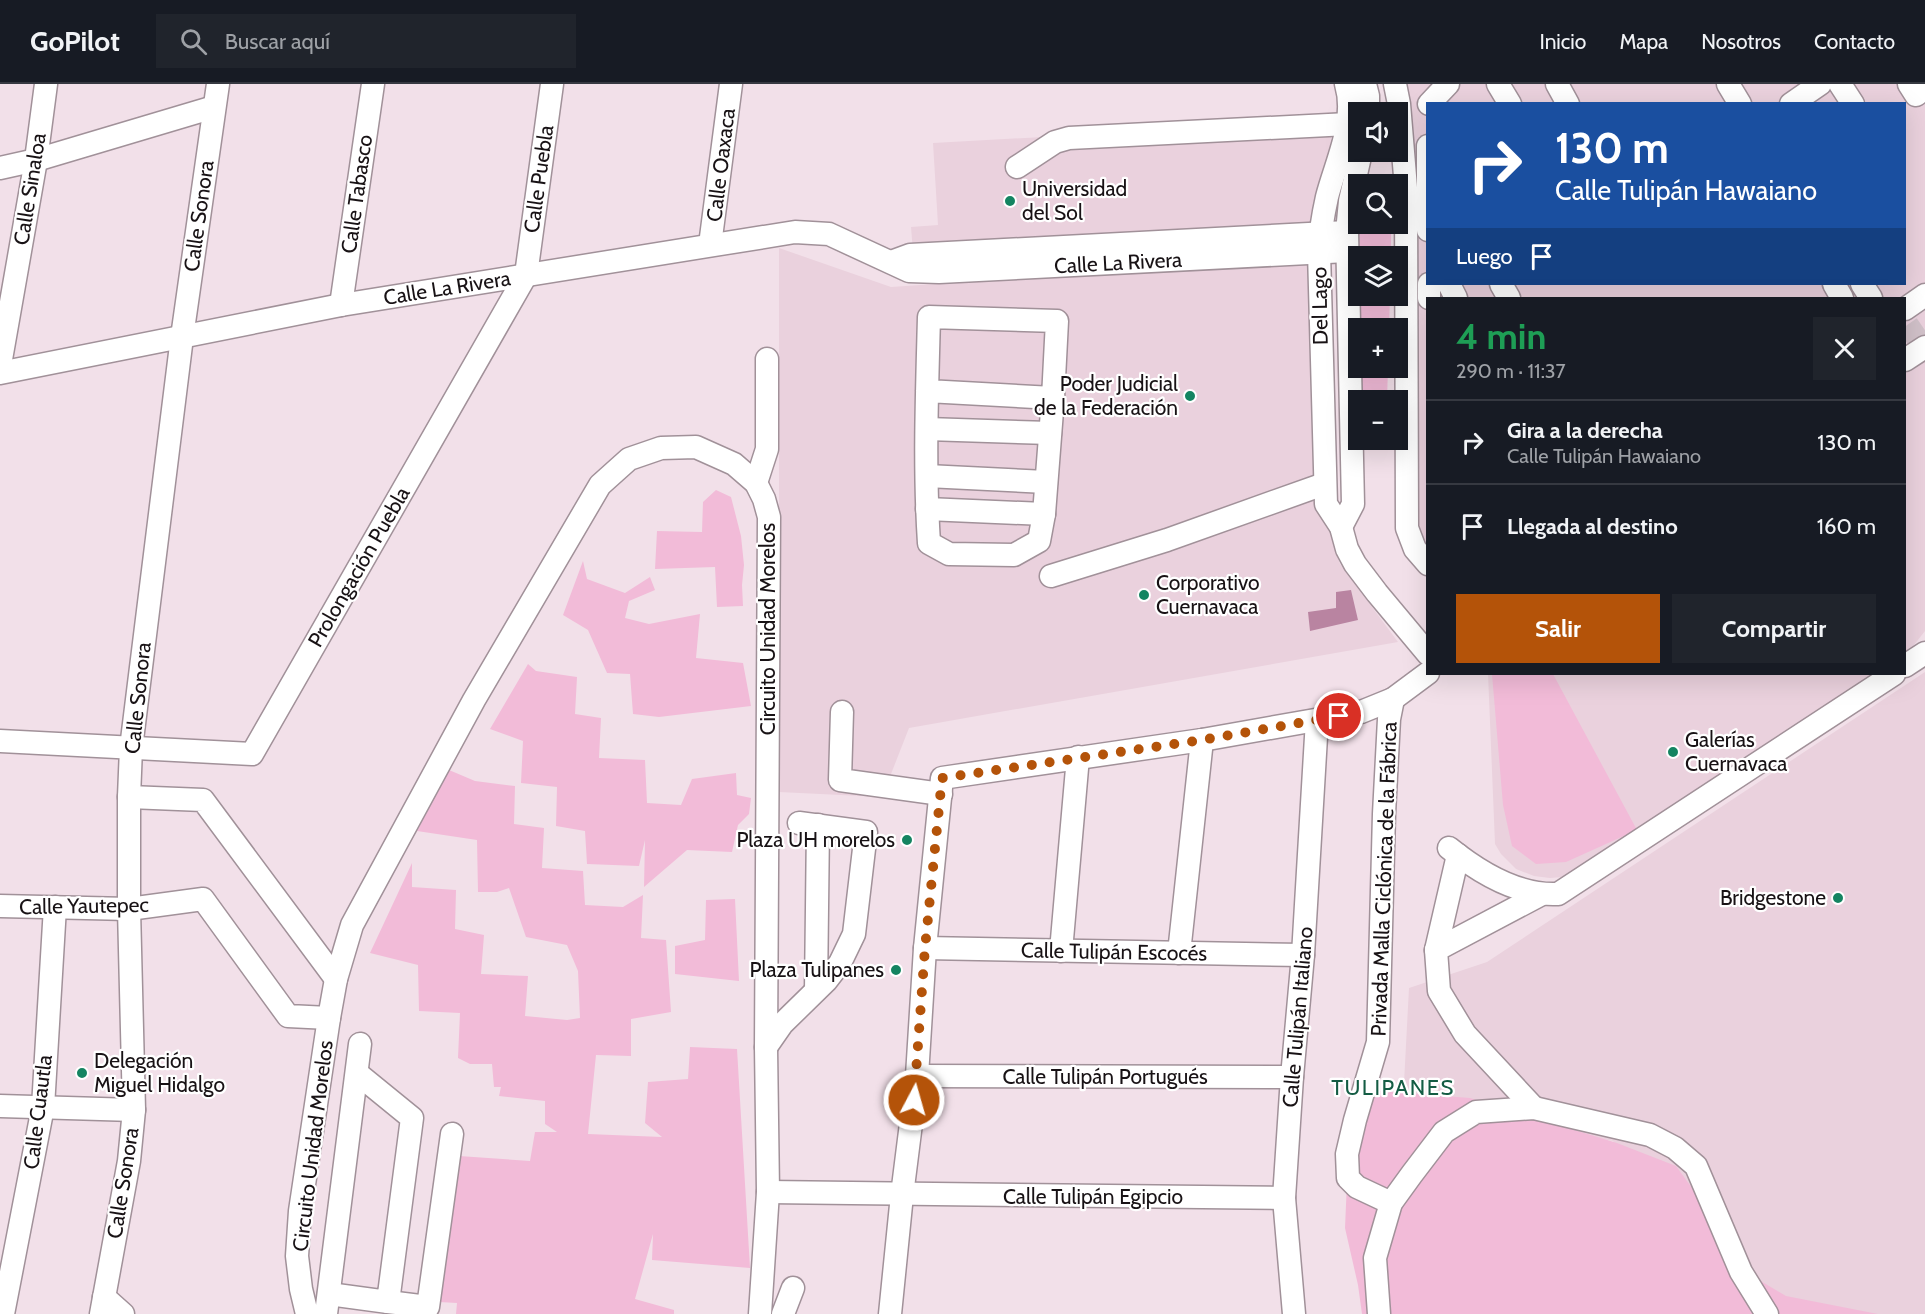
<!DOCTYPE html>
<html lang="es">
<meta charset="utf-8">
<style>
body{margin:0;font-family:Cabin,sans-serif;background:#20242c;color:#f1f3f6;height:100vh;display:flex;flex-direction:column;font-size:22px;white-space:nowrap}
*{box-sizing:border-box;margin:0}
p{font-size:20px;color:#9ea1a6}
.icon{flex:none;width:33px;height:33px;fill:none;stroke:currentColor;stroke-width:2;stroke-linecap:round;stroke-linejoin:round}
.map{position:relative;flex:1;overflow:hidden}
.drawer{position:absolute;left:1426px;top:213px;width:480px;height:378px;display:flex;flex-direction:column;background:#171b24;border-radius:0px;box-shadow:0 6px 24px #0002}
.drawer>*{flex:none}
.top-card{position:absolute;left:1426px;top:18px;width:480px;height:183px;border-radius:0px;box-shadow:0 6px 24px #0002;background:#1a4fa0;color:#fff;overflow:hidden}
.controls{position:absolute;left:1348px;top:18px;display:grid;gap:12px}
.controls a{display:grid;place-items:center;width:60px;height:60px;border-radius:0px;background:#171b24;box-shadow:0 6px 24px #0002;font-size:30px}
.pin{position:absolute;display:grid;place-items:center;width:51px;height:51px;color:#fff;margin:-26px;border:3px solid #fff;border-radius:50%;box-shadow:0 2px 6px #0007}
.me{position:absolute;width:66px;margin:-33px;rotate:6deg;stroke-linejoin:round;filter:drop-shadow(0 0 4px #0008)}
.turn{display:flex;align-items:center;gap:21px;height:126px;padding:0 30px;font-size:27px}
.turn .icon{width:78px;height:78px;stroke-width:2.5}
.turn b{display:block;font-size:42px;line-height:51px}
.then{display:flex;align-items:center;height:57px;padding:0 30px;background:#0003;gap:12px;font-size:22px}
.round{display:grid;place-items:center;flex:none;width:63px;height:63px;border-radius:0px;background:#20242c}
.headline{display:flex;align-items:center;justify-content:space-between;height:102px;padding:0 30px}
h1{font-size:36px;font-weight:800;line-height:45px;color:#1e9e55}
.button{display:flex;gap:12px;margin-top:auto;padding:12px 30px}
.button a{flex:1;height:69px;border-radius:0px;background:#b45309;color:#fff;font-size:24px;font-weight:800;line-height:69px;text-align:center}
.button a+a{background:#20242c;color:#f1f3f6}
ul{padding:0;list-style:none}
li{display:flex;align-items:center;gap:18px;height:84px;padding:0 30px;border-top:2px solid #363941}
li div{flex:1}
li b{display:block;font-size:22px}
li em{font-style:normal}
header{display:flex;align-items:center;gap:36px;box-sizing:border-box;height:84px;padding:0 30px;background:#171b24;border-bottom:2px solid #363941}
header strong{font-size:28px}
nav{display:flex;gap:33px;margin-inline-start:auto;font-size:21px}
.search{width:420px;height:54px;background:#20242c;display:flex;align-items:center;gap:15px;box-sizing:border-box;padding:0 21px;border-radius:0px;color:#9ea1a6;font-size:22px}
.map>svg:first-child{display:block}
</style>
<header>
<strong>GoPilot</strong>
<div class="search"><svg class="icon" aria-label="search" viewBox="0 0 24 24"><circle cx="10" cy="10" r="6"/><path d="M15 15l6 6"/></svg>Buscar aquí</div>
<nav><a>Inicio</a><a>Mapa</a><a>Nosotros</a><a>Contacto</a></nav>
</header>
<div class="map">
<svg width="1925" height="1230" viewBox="0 0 1925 1230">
<rect width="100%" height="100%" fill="#f2e0e9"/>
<g fill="#ead1dd" fill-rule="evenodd">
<path d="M1397,0H1925V547L1910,566L1905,569V214H1428V473L1415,459ZM1428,20H1905V200H1428Z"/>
<polygon points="1333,37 1329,71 1313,140 914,180 911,143 938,141 933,59"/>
<polygon points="779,164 891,203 1310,174 1325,434 1340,480 1398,558 909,644 882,713 779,708"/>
<polygon points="1925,588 1925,1230 1726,1230 1613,1057 1403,1018 1409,904 1487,878"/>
<polygon points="1488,590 1875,590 1637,747 1563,793 1550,794 1534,792 1516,785 1501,770 1495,760"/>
</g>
<g fill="#f2bbd8">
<polygon points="1355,129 1359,140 1391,140 1391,172 1359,172 1359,212 1390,212 1389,244 1359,244 1359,284 1388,284 1387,316 1359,316 1359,356 1386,356 1386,363 1367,364 1351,352"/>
<polygon points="716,406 731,413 741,452 744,481 742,501 743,522 717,523 715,483 655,485 657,447 702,448 703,418"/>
<polygon points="583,477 587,495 625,509 650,493 655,506 629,517 625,534 649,540 700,530 696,574 743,579 751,622 659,633 633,630 630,590 607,589 588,546 563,531"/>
<polygon points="528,580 536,587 577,593 575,630 601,634 599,674 645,676 647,719 681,721 692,695 736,689 737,711 751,714 749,730 738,741 732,768 687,766 644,803 645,756 639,782 587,780 585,747 556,742 557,703 521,699 523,657 490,645"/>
<polygon points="1492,590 1553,590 1637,746 1566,778 1536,780 1512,762 1503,721"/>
<polygon points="449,686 475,697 515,702 514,740 544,744 542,784 583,787 585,821 623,823 643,811 641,854 666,856 671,928 631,935 631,972 596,971 588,1050 662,1053 645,1039 648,998 688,995 690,963 737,965 750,1184 652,1176 653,1150 635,1215 674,1226 674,1230 456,1230 457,1219 439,1218 459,1072 530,1077 535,1048 557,1048 545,1040 545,1017 499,1012 501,1003 494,1003 492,980 470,980 458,974 460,929 419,927 418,881 370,869 412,779 412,803 456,806 455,845 484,851 481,890 528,892 525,932 567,936 580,934 578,887 567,861 526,853 509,804 497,808 478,808 477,756 417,747"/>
<polygon points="735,815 739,897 675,890 675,862 705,856 706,816"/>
<polygon points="1367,1006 1470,1014 1617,1059 1676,1082 1759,1196 1786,1212 1878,1230 1362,1230 1358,1201 1345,1144 1348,1074"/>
</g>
<polygon fill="#b984a1" points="1351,506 1358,536 1310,547 1308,528 1336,524 1336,508"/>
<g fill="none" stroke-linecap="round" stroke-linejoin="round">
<polyline stroke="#d1c1c9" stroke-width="22" stroke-dasharray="22 11" stroke-linecap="butt" points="1905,256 1925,242"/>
<defs>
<g id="minor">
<path d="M1346,0C1357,37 1336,78 1327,113C1323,131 1320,149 1319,168L1326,420L1341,443L1347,465L1355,480L1377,509L1428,570"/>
<polyline points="1365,0 1368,12 1368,28"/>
<polyline points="1395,0 1399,20 1406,104 1407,444 1415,465 1428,480"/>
<polyline points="1498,0 1510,20"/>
<polyline points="1557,0 1568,20"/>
<polyline points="1728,0 1740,20"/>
<polyline points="1840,0 1853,20"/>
<polyline points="1909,0 1916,11 1925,4"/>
<polyline points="1429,20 1448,0"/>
<polyline points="1791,20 1820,0"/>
<polyline points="1428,62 1428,146"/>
<polyline points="1017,83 1055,58 1069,54 1348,40"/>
<polyline points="0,84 36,76 214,23"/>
<polyline points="710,161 731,0"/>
<polyline points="891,178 910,171 1347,148"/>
<polyline points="1429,200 1429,214"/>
<polyline points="1449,200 1456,214"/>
<polyline points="1501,200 1509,214"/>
<polyline points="1834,200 1842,214"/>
<polyline points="1862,200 1871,214"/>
<polyline points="341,221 373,0"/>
<polyline points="1905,225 1925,211"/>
<polyline points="1905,276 1925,263"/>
<polyline points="0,281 36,76 46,0"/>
<polyline points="0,289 341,221 795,148 829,150 909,187 939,188 1347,167"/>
<path d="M927,307L1053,314L1057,237L929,233C927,308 924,384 929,459L949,470L1014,471L1039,457L1044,430L1053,314"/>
<polyline points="927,345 1050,349"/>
<polyline points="927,392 1046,398"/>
<polyline points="756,399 767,365 767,275"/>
<polyline points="927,425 1044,430"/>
<polyline points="1341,443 1353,420 1347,148 1350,117 1361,68"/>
<polyline points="1051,492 1167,456 1324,400"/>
<polyline points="1905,582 1925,569"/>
<polyline points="842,628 840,696 941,710"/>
<polyline points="0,657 252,670 526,191 552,0"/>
<polyline points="129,713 203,716 336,895"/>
<path d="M1449,764C1480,789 1518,812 1558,810L1894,590"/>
<polyline points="0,822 129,825 203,815 288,932 329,934"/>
<polyline points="925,864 1303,871"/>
<polyline points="1436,866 1458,771"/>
<polyline points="1061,867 1078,673"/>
<polyline points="1179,869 1202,656"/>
<polyline points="816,906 818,741"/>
<polyline points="766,963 782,940 826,897 840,879 854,850 866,748 799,739"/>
<polyline points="917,992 1292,993"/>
<polyline points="0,1022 134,1026"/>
<polyline points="1534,1024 1465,950 1439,907 1436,866 1540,811"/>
<polyline points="768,1108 1284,1114"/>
<polyline points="1391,1119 1357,1103 1348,1094 1347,1070 1355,1036 1378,958 1384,730 1389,635 1393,615"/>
<polyline points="329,1210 388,1218 412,1034 358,990"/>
<polyline points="104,1213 123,1230"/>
<polyline points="388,1218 428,1223 452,1050"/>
<polyline points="3,1230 43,1023 55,823"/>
<polyline points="101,1230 129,1077 134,1026 129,825 129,713 131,664 182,253 218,0"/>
<polyline points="307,1230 301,1205 297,1172 300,1127 329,934 336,895 352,841 474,616 600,401 629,375 661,364 696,363 734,380 756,399 764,415 769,433 766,963 768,1108 760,1230"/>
<polyline points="326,1230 360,960"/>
<polyline points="783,1230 793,1204"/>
<polyline points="890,1230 902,1111 917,992 925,864 942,694 1202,656 1361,628 1393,615 1428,589"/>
<polyline points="1294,1230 1284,1114 1292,993 1303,871 1317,636"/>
<polyline points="1379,1230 1375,1174 1391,1119 1412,1090 1444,1048 1476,1028 1534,1024 1650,1051 1675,1064 1696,1082 1741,1188 1767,1230"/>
</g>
</defs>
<use href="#minor" stroke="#a19199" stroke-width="25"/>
<use href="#minor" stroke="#fff" stroke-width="22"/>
</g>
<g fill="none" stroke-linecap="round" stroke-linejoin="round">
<polyline stroke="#b45309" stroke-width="10" stroke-dasharray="0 18" points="914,1016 925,864 942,694 1202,656 1339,632"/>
</g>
<g fill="#148461" stroke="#fff" stroke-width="2">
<circle cx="1010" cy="117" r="6"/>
<circle cx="1190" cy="312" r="6"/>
<circle cx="1144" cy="511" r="6"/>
<circle cx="1673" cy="668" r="6"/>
<circle cx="907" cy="756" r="6"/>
<circle cx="1838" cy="814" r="6"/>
<circle cx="896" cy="886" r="6"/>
<circle cx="82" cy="989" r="6"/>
</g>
<g text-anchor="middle" stroke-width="4.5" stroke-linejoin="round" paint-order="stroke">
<g font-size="21" fill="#181215" stroke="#fff">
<text transform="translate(721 81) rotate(-83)" y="7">Calle Oaxaca</text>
<text transform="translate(539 95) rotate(-82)" y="7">Calle Puebla</text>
<text transform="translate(30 105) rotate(-81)" y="7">Calle Sinaloa</text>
<text transform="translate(357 110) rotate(-82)" y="7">Calle Tabasco</text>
<text transform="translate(199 132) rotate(-82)" y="7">Calle Sonora</text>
<text transform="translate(1118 179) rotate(-3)" y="7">Calle La Rivera</text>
<text transform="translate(447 204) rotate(-9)" y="7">Calle La Rivera</text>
<text transform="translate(1320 222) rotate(-91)" y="7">Del Lago</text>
<text transform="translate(359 483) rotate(-60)" y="7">Prolongación Puebla</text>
<text transform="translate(768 545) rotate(-90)" y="7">Circuito Unidad Morelos</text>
<text transform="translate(138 614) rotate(-84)" y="7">Calle Sonora</text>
<text transform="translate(1384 795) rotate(-88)" y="7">Privada Malla Ciclónica de la Fábrica</text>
<text transform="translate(84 822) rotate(-1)" y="7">Calle Yautepec</text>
<text transform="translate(1114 868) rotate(1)" y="7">Calle Tulipán Escocés</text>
<text transform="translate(1298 933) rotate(-85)" y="7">Calle Tulipán Italiano</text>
<text x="1105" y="1000">Calle Tulipán Portugués</text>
<text transform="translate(38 1028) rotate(-83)" y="7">Calle Cuautla</text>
<text transform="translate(313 1062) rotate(-83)" y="7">Circuito Unidad Morelos</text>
<text transform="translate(123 1099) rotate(-81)" y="7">Calle Sonora</text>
<text x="1093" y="1120">Calle Tulipán Egipcio</text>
</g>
<g font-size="21" fill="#181215" stroke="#fff" text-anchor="start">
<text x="1022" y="112">Universidad<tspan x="1022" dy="24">del Sol</tspan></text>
<text x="1178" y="307" text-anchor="end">Poder Judicial<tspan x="1178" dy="24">de la Federación</tspan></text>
<text x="1156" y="506">Corporativo<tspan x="1156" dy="24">Cuernavaca</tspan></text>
<text x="1685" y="663">Galerías<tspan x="1685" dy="24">Cuernavaca</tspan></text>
<text x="895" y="763" text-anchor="end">Plaza UH morelos</text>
<text x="1826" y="821" text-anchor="end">Bridgestone</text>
<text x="884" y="893" text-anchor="end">Plaza Tulipanes</text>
<text x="94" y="984">Delegación<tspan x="94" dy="24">Miguel Hidalgo</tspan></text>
</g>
<g font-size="22" letter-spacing="1.5" fill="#145c44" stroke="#fff">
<text x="1393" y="1011">TULIPANES</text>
</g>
</g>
</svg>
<div class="controls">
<a><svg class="icon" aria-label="sound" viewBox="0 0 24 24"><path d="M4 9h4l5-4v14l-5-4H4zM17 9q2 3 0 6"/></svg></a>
<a><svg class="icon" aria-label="search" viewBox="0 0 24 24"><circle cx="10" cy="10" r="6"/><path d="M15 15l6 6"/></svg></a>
<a><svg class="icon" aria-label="layers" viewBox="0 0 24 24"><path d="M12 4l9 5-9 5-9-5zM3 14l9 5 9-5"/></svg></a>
<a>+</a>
<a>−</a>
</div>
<div class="pin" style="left:1339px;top:632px;background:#d93025"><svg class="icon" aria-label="arrive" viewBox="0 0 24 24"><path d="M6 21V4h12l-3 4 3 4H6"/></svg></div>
<svg class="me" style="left:914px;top:1016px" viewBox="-20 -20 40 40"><circle r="17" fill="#b45309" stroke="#fff" stroke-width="3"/><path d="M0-11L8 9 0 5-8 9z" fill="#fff"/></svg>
<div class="top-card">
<div class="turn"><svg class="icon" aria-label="right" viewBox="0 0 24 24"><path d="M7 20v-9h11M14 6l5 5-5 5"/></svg><div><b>130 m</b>Calle Tulipán Hawaiano</div></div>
<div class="then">Luego<svg class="icon" aria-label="arrive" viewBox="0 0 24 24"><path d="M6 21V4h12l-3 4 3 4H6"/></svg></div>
</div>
<section class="drawer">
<div class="headline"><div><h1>4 min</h1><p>290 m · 11:37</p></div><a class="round"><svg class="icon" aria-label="close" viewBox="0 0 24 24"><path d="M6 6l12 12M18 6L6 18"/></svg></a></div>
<ul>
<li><svg class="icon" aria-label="right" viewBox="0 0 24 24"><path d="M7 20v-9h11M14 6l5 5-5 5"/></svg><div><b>Gira a la derecha</b><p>Calle Tulipán Hawaiano</p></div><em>130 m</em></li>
<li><svg class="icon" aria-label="arrive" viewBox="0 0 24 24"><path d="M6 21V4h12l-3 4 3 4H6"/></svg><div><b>Llegada al destino</b></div><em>160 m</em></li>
</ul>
<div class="button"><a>Salir</a><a>Compartir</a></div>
</section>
</div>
